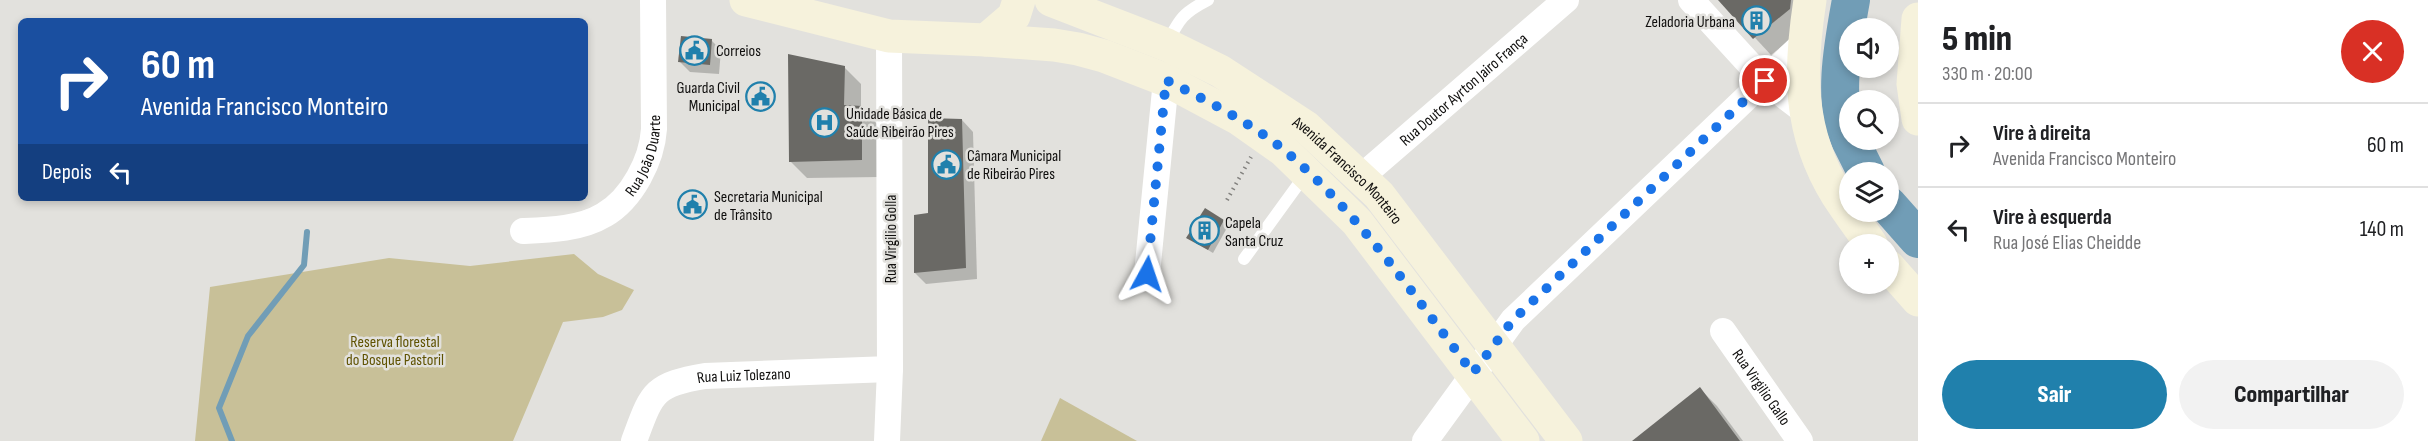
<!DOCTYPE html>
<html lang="pt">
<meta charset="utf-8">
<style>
body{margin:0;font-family:"Sofia Sans Condensed",sans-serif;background:#f2f2f2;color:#202124;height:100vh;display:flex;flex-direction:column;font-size:22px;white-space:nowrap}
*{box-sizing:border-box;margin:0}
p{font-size:20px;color:#757577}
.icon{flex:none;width:33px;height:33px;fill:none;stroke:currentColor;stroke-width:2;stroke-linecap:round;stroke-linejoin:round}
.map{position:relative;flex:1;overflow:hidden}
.drawer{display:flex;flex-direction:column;background:#fff;width:510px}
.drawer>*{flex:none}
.guide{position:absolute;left:18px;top:18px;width:570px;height:183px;border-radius:9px;box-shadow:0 3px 9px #0003;background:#1a4fa0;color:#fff;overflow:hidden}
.fabs{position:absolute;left:1839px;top:18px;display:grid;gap:12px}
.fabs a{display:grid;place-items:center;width:60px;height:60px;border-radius:50%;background:#fff;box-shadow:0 3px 9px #0003;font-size:30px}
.pin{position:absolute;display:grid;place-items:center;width:51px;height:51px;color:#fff;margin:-26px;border:3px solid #fff;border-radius:50%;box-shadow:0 2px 6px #0007}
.me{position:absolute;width:66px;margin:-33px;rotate:5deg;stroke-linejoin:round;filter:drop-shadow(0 0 4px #0008)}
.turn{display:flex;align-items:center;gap:21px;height:126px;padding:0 24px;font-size:27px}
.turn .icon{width:78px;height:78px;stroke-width:2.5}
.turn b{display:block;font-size:42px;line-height:51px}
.then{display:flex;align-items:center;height:57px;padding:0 24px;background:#0003;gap:12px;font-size:22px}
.round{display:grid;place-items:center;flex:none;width:63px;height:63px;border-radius:32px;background:#f2f2f2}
.headline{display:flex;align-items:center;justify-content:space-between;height:102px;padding:0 24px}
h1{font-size:36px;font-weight:800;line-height:45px}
.primary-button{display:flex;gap:12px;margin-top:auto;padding:12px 24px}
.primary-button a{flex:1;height:69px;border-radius:36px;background:#2080ac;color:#fff;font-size:24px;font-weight:800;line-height:69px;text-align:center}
.primary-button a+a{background:#f2f2f2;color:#202124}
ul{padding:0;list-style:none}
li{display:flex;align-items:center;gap:18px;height:84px;padding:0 24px;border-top:2px solid #e0e0e0}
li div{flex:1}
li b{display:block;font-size:22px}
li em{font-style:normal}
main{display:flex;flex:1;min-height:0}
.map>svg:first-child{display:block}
</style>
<main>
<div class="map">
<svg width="1918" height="441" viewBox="0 0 1918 441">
<rect width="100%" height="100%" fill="#e2e1dd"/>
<g fill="#c8c098">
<polygon points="574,254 598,274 634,290 622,310 603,317 563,322 513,441 195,441 210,287 389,258 470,266"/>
<polygon points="1060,398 1137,441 1041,441"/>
</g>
<g fill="#0003">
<polygon points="1720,0 1796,0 1807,26 1771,55"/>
<polygon points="711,40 721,50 719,74 690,72 680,62"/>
<polygon points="844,67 861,84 861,107 878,125 879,177 807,178 790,161"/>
<polygon points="962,120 973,132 977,279 926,284 915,273 929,214"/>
<polygon points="1223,221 1228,226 1213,253 1188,238"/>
<polygon points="1700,389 1717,406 1743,441 1634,441"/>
</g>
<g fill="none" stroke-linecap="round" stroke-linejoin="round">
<polyline stroke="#719db6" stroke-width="6" points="232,441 219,408 248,336 304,265 307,232"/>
<g stroke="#719db6" stroke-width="38">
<path d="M1850,139C1831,103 1844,39 1851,0"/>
<polyline points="1850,140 1866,172"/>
<polyline points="1888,205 1918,239"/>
</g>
</g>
<g fill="#6a6965">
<polygon points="1718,0 1791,0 1790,9 1753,39"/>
<polygon points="681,36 712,39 710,65 678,62"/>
<polygon points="788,54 845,66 844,105 862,106 862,160 789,162"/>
<polygon points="928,118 962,119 966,268 914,273 914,215 928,213"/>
<polygon points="1205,208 1224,220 1208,250 1186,238"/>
<polygon points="1700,387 1740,441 1632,441"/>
</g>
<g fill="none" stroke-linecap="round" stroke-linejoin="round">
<polyline stroke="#82817e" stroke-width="4" stroke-dasharray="1.5 4.5" stroke-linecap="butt" points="1227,200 1251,157"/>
<g stroke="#fff" stroke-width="12">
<path d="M1167,43C1180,18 1183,13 1208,0"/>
<polyline points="1244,259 1305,175"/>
</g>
<g stroke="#fff" stroke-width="26">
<polyline points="1691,0 1765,81 1804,111"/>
<path id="s1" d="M1361,177L1566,0"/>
<path id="s2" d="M523,231C549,230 581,229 604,215C632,199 652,160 654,129L653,0"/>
<polyline points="1147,274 1166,80"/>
<path id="s3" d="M1723,331L1800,441"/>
<path id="s4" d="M634,441C652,393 652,385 705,376L890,369"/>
<polyline points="887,441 890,369 889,36"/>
<polyline points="1425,441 1513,320 1804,43"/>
</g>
<g stroke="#f6f2dc" stroke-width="33">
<polyline points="746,0 889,36 986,40 1054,45 1078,49 1104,56 1166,80 1239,119 1283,150 1357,222 1523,441"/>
<path id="s5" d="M1051,0L1167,45L1220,71L1306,127L1379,195L1566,441"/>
<path d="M1810,0C1799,71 1798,132 1837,195C1848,212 1860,228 1871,244"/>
<polyline points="1918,19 1913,84 1918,119"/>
<polyline points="986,40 1014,16 1019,0"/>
<polyline points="1888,266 1918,300"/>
</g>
</g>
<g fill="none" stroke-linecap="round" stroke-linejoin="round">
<path stroke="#1a73e8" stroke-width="10" stroke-dasharray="0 18" d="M1147,274L1166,80C1207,101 1248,121 1284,150C1359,213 1414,296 1473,373L1513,320L1765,81"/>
</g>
<defs>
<symbol id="building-ring" viewBox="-11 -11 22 22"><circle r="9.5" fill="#e2e1dd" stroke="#2080ac" stroke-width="1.5"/><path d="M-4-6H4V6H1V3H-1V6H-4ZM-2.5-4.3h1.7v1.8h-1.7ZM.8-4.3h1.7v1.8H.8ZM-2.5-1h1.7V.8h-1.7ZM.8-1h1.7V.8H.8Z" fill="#2080ac"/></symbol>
<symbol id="civic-ring" viewBox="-11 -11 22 22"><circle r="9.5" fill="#e2e1dd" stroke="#2080ac" stroke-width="1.5"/><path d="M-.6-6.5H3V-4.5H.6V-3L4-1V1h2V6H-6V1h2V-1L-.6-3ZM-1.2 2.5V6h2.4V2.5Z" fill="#2080ac"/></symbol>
<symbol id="hospital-ring" viewBox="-11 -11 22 22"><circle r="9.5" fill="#e2e1dd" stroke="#2080ac" stroke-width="1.5"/><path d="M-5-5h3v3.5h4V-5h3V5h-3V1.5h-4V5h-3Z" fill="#2080ac"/></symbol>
</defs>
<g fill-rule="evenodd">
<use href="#building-ring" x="1740" y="4" width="33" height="33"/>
<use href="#civic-ring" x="678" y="34" width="33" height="33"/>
<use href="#civic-ring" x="744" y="80" width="33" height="33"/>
<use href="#hospital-ring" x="808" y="106" width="33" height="33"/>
<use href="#civic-ring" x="930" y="148" width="33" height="33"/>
<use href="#civic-ring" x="676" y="188" width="33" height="33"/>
<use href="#building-ring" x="1188" y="214" width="33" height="33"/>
</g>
<g text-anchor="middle" stroke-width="5" stroke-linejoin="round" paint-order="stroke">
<g font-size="16" fill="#0f0e0d" stroke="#e2e1dd" text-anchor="start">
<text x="1735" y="27" text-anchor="end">Zeladoria Urbana</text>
<text x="716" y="56">Correios</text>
<text x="740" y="93" text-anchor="end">Guarda Civil<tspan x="740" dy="18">Municipal</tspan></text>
<text x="846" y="119">Unidade Básica de<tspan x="846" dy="18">Saúde Ribeirão Pires</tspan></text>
<text x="967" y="161">Câmara Municipal<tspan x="967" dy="18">de Ribeirão Pires</tspan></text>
<text x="714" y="202">Secretaria Municipal<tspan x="714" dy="18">de Trânsito</tspan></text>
<text x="1225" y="228">Capela<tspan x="1225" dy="18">Santa Cruz</tspan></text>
</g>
<g font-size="16" fill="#0f0e0d" stroke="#e2e1dd">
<text dy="6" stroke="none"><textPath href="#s1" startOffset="135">Rua Doutor Ayrton Jairo França</textPath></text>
<text dy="6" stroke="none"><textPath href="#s2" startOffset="158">Rua João Duarte</textPath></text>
<text dy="6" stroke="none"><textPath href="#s5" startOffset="346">Avenida Francisco Monteiro</textPath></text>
<text transform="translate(890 239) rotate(-90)" y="6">Rua Virgilio Golla</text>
<text dy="6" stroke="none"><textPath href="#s4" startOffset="144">Rua Luiz Tolezano</textPath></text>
<text dy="6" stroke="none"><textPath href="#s3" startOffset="68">Rua Virgilio Gallo</textPath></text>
</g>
<g font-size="16" fill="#5f5201" stroke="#e2e1dd">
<text x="395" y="347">Reserva florestal<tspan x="395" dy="18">do Bosque Pastoril</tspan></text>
</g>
</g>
</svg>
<div class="fabs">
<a><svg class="icon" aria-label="sound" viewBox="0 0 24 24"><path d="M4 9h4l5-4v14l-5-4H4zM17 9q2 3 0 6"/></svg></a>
<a><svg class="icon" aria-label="search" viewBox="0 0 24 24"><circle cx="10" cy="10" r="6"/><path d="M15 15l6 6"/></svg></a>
<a><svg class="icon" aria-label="layers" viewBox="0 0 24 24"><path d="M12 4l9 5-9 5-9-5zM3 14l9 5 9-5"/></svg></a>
<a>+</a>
</div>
<div class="pin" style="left:1765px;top:81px;background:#d93025"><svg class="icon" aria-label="arrive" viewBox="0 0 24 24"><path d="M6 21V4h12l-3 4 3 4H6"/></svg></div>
<svg class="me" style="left:1147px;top:274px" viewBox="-20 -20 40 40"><path d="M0-17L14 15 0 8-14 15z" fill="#1a73e8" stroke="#fff" stroke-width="4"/></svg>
<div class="guide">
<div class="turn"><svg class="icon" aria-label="right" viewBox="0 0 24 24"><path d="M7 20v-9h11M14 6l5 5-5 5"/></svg><div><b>60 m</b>Avenida Francisco Monteiro</div></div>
<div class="then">Depois<svg class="icon" aria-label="left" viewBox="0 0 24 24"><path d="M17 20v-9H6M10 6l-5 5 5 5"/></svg></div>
</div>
</div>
<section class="drawer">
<div class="headline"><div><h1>5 min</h1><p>330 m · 20:00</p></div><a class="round" style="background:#d93025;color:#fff"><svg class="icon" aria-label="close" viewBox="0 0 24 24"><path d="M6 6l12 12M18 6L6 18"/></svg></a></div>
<ul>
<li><svg class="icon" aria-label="right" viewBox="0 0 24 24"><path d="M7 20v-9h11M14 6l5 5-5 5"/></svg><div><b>Vire à direita</b><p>Avenida Francisco Monteiro</p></div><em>60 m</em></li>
<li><svg class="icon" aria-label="left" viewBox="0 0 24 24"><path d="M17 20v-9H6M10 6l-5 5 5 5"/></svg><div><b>Vire à esquerda</b><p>Rua José Elias Cheidde</p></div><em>140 m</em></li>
</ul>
<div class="primary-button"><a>Sair</a><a>Compartilhar</a></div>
</section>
</main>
